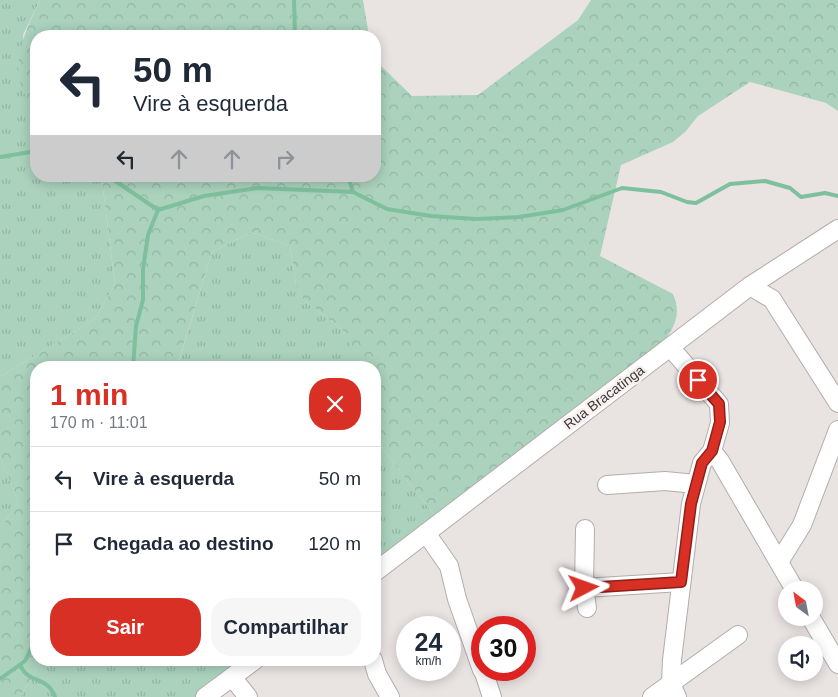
<!DOCTYPE html>
<html lang="pt">
<meta charset="utf-8">
<style>
body{margin:0;font-family:Arial,sans-serif;background:#f6f6f7;color:#1f2937;height:100vh;display:flex;flex-direction:column;font-size:19px;white-space:nowrap}
*{box-sizing:border-box;margin:0}
p{font-size:16px;color:#747a83}
.icon{flex:none;width:28px;height:28px;fill:none;stroke:currentColor;stroke-width:2;stroke-linecap:round;stroke-linejoin:round}
.map{position:relative;flex:1;overflow:hidden}
.panel{position:absolute;left:30px;top:361px;width:351px;height:305px;display:flex;flex-direction:column;background:#fff;border-radius:20px;box-shadow:0 2px 12px #0003}
.panel>*{flex:none}
.hud{position:absolute;left:30px;top:30px;width:351px;height:152px;border-radius:20px;box-shadow:0 2px 12px #0003;background:#fff;color:#1f2937;overflow:hidden}
.needle{width:32px;rotate:328deg}
.tools{position:absolute;left:778px;top:581px;display:grid;gap:10px}
.tools a{display:grid;place-items:center;width:45px;height:45px;border-radius:50%;background:#fff;box-shadow:0 2px 12px #0003;font-size:25px}
.speed{position:absolute;left:396px;top:616px;display:flex;gap:10px;font-size:25px;font-weight:700;text-align:center}
.speed>*{display:grid;place-content:center;width:65px;height:65px;border-radius:50%;background:#fff;box-shadow:0 2px 12px #0003;line-height:1}
.speed small{font-size:12px;font-weight:400}
.speed .limit{border:8px solid #d22;background:#fff;color:#111}
.pin{position:absolute;display:grid;place-items:center;width:42px;height:42px;color:#fff;margin:-21px;border:2px solid #fff;border-radius:50%;box-shadow:0 1px 5px #0007}
.me{position:absolute;width:55px;margin:-28px;rotate:86deg;stroke-linejoin:round;filter:drop-shadow(0 0 4px #0008)}
.turn{display:flex;align-items:center;gap:18px;height:105px;padding:0 20px;font-size:22px}
.turn .icon{width:65px;height:65px;stroke-width:2.5}
.turn b{display:block;font-size:35px;line-height:42px}
.lanes{display:flex;align-items:center;height:48px;padding:0 20px;background:#0003;justify-content:center;gap:25px;direction:ltr}
.lanes .off{opacity:.35}
.round{display:grid;place-items:center;flex:none;width:52px;height:52px;border-radius:20px;background:#f6f6f7}
.headline{display:flex;align-items:center;justify-content:space-between;height:85px;padding:0 20px}
h1{font-size:30px;font-weight:600;line-height:38px;color:#d93025}
.button{display:flex;gap:10px;margin-top:auto;padding:10px 20px}
.button a{flex:1;height:58px;border-radius:20px;background:#d93025;color:#fff;font-size:20px;font-weight:600;line-height:58px;text-align:center}
.button a+a{background:#f6f6f7;color:#1f2937}
ul{padding:0;list-style:none}
li{display:flex;align-items:center;gap:15px;height:65px;padding:0 20px;border-top:1px solid #e0e1e3}
li div{flex:1}
li b{display:block;font-size:19px}
li em{font-style:normal}
.map>svg:first-child{display:block}
</style>
<div class="map">
<svg width="838" height="697" viewBox="0 0 838 697">
<defs>
<pattern id="grass-tufts" width="24" height="20" patternUnits="userSpaceOnUse" patternTransform="scale(1.25)"><rect width="24" height="20" fill="#aad2bc"/><path d="M3 7l-1-3M5 7V3M7 7l1-3M15 17l-1-3M17 17v-4M19 17l1-3" fill="none" stroke="#93b5a2"/></pattern>
<pattern id="forest-crowns" width="20" height="18" patternUnits="userSpaceOnUse" patternTransform="scale(1.25)"><rect width="20" height="18" fill="#aad2bc"/><path d="M2 6a3 3 0 1 1 6 0M12 15a3 3 0 1 1 6 0" fill="none" stroke="#93b5a2"/></pattern>
</defs>
<rect width="100%" height="100%" fill="#e9e3e2"/>
<g fill="url(#grass-tufts)">
<polygon points="0,0 40,0 23,35 32,106 36,110 36,176 98,176 102,181 115,284 95,319 0,377"/>
<polygon points="251,232 290,246 296,285 303,299 349,335 349,367 177,368 212,252"/>
<polygon points="375,439 436,517 375,564"/>
<polygon points="0,456 18,502 0,529"/>
<polygon points="42,660 250,660 202,697 20,697"/>
</g>
<g fill="url(#forest-crowns)">
<path d="M40,0H363L369,36H36V110C3,76 23,36 40,0Z"/>
<path d="M591,0H838V111L826,103L750,82L698,116L686,131L673,142L621,165L600,256L673,294C684,318 670,335 654,352L436,517L375,439V368L349,367V335L303,299L296,285L290,246L251,232L212,252L177,367L36,368V660H42L20,697H0V529L18,502L0,456V377L95,319L115,284L102,181L98,176H375V60L412,96L478,95L578,20Z"/>
</g>
<g fill="none" stroke-linecap="round" stroke-linejoin="round">
<g stroke="#7ec09e" stroke-width="4">
<polyline points="294,0 295,36"/>
<polyline points="0,157 36,151"/>
<polyline points="108,176 158,210 204,196 257,188 353,192 387,209 431,216 476,219 519,217 563,210 622,188 661,192 687,202 696,203 730,184 765,181 790,188 801,197 825,193 838,196"/>
<polyline points="348,176 353,192"/>
<polyline points="133,368 136,326 143,300 143,269 148,235 158,210"/>
<path d="M20,665C29,685 47,675 55,697"/>
<polyline points="0,679 25,661 36,638"/>
</g>
<defs>
<g id="minor">
<polyline points="750,286 772,299 838,403"/>
<polyline points="670,347 719,404 720,423 712,451 702,463 691,504 672,660 671,684 677,697"/>
<polyline points="712,451 720,461 795,590"/>
<polyline points="607,485 665,481 696,484"/>
<polyline points="585,529 584,588 587,608"/>
<polyline points="426,533 449,566 457,599 482,670"/>
<polyline points="779,562 802,525 838,430"/>
<polyline points="375,572 750,286 838,229"/>
<polyline points="584,588 681,582"/>
<polyline points="811,618 838,664"/>
<polyline points="373,660 377,674 390,697"/>
<polyline points="483,670 492,697"/>
<polyline points="232,677 248,697"/>
<polyline points="205,697 255,660"/>
<polyline points="652,697 738,635"/>
</g>
</defs>
<use href="#minor" stroke="#b3adac" stroke-width="20"/>
<use href="#minor" stroke="#fff" stroke-width="18"/>
</g>
<g fill="none" stroke-linecap="round" stroke-linejoin="round">
<defs>
<polyline id="route" points="584,588 681,582 691,504 702,463 712,451 720,422 719,404 698,380"/>
</defs>
<use href="#route" stroke="#8d1f18" stroke-width="12"/>
<use href="#route" stroke="#d93025" stroke-width="9"/>
</g>
<g text-anchor="middle" stroke-width="5" stroke-linejoin="round" paint-order="stroke">
<g font-size="14" fill="#3a3838" stroke="#f7f0ef">
<text transform="translate(604 397) rotate(-37)" y="5">Rua Bracatinga</text>
</g>
</g>
</svg>
<div class="tools">
<a><svg class="needle" viewBox="-14 -14 28 28"><path d="M0-13l5 13h-10z" fill="#e53935"/><path d="M0 13l5-13h-10z" fill="#747a83"/></svg></a>
<a><svg class="icon" aria-label="sound" viewBox="0 0 24 24"><path d="M4 9h4l5-4v14l-5-4H4zM17 9q2 3 0 6"/></svg></a>
</div>
<div class="speed"><div>24<small>km/h</small></div><div class="limit">30</div></div>
<div class="pin" style="left:698px;top:380px;background:#d93025"><svg class="icon" aria-label="arrive" viewBox="0 0 24 24"><path d="M6 21V4h12l-3 4 3 4H6"/></svg></div>
<svg class="me" style="left:584px;top:588px" viewBox="-20 -20 40 40"><path d="M0-17L14 15 0 8-14 15z" fill="#d93025" stroke="#fff" stroke-width="4"/></svg>
<div class="hud">
<div class="turn"><svg class="icon" aria-label="left" viewBox="0 0 24 24"><path d="M17 20v-9H6M10 6l-5 5 5 5"/></svg><div><b>50 m</b>Vire à esquerda</div></div>
<div class="lanes"><svg class="icon" aria-label="left" viewBox="0 0 24 24"><path d="M17 20v-9H6M10 6l-5 5 5 5"/></svg><svg class="icon off" aria-label="ahead" viewBox="0 0 24 24"><path d="M12 20V5M6 11l6-6 6 6"/></svg><svg class="icon off" aria-label="ahead" viewBox="0 0 24 24"><path d="M12 20V5M6 11l6-6 6 6"/></svg><svg class="icon off" aria-label="right" viewBox="0 0 24 24"><path d="M7 20v-9h11M14 6l5 5-5 5"/></svg></div>
</div>
<section class="panel">
<div class="headline"><div><h1>1 min</h1><p>170 m · 11:01</p></div><a class="round" style="background:#d93025;color:#fff"><svg class="icon" aria-label="close" viewBox="0 0 24 24"><path d="M6 6l12 12M18 6L6 18"/></svg></a></div>
<ul>
<li><svg class="icon" aria-label="left" viewBox="0 0 24 24"><path d="M17 20v-9H6M10 6l-5 5 5 5"/></svg><div><b>Vire à esquerda</b></div><em>50 m</em></li>
<li><svg class="icon" aria-label="arrive" viewBox="0 0 24 24"><path d="M6 21V4h12l-3 4 3 4H6"/></svg><div><b>Chegada ao destino</b></div><em>120 m</em></li>
</ul>
<div class="button"><a>Sair</a><a>Compartilhar</a></div>
</section>
</div>
